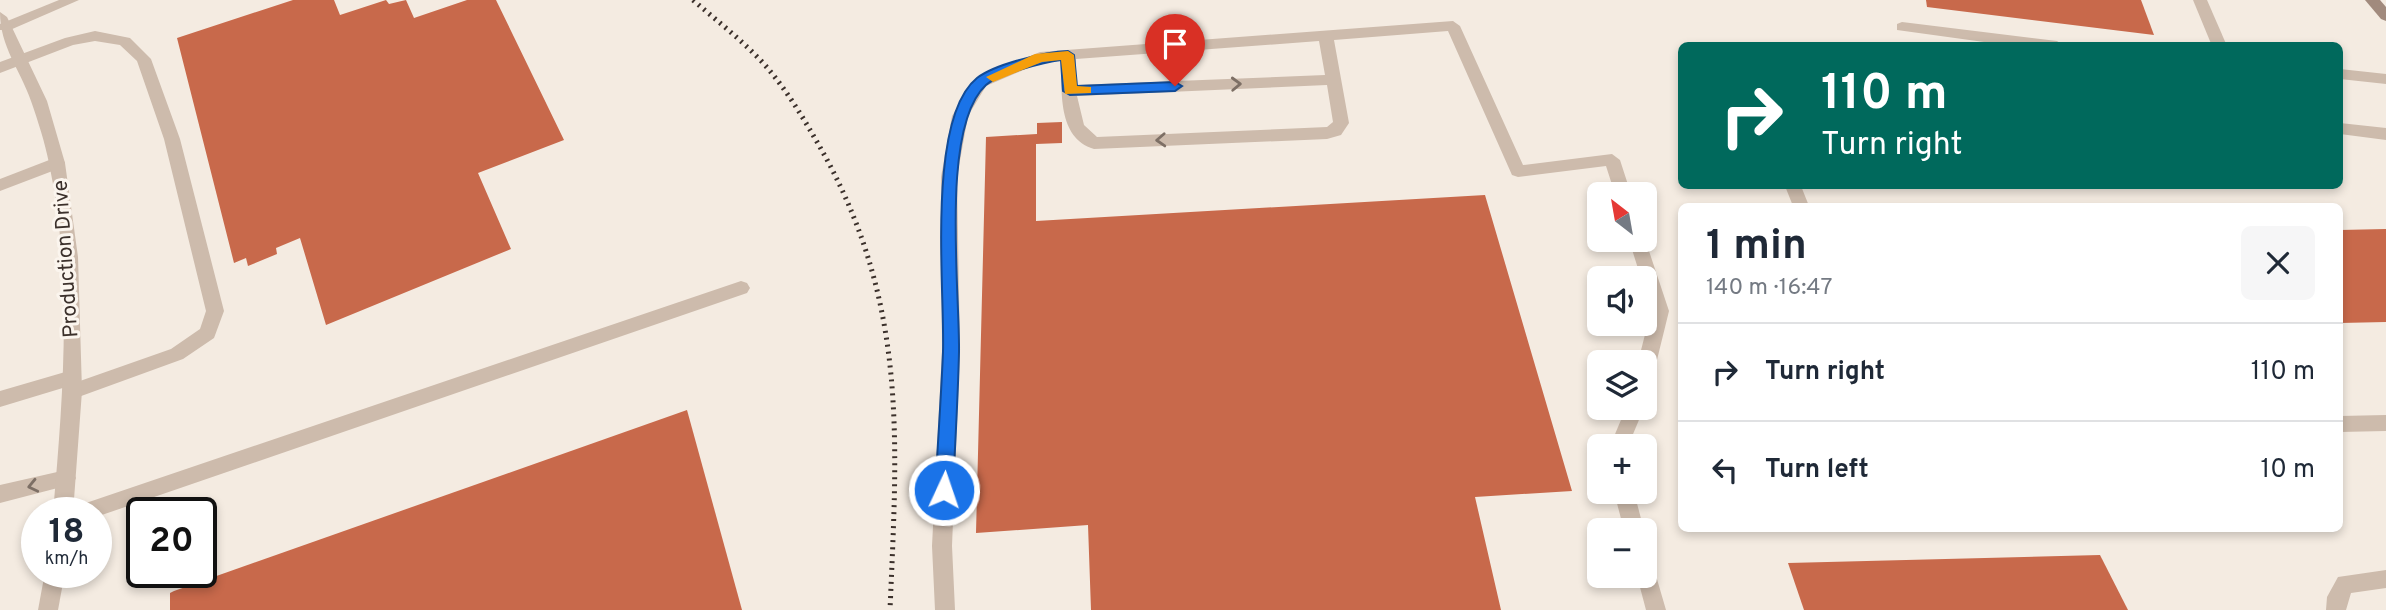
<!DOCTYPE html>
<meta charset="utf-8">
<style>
body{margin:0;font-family:Overpass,sans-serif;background:#f6f6f7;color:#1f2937;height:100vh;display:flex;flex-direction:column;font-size:26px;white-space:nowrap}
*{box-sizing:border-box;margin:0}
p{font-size:23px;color:#747a83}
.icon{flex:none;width:38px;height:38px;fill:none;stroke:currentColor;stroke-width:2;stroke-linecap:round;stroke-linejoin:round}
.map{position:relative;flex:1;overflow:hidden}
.panel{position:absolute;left:1678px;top:203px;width:665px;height:329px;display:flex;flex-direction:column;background:#fff;border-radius:10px;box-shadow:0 4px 10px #0003}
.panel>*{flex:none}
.top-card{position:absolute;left:1678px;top:42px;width:665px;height:147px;border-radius:10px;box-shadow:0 4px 10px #0003;background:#00695c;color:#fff;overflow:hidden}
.needle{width:46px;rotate:329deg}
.tools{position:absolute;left:1587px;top:182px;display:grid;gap:14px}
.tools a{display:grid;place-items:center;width:70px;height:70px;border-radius:10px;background:#fff;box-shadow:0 4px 10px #0003;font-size:35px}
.speed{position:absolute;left:21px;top:497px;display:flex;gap:14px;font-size:35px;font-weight:700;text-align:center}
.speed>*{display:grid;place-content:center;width:91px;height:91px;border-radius:50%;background:#fff;box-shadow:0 4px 10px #0003;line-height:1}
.speed small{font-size:18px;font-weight:400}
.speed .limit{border:4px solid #111;border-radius:10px;background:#fff;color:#111}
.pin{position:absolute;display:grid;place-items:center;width:60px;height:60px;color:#fff;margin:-72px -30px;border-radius:50% 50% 50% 0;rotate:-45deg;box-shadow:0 0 7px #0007}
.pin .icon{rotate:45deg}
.me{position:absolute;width:77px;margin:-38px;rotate:3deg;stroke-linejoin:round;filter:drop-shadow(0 0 5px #0008)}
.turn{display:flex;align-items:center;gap:24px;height:147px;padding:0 28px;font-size:32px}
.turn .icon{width:91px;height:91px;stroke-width:2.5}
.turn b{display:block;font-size:49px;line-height:60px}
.round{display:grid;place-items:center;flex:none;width:74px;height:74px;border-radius:10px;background:#f6f6f7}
.summary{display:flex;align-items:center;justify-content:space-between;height:119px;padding:0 28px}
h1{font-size:42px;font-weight:700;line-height:52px}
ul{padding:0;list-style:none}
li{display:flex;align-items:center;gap:21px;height:98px;padding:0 28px;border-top:2px solid #e0e1e3}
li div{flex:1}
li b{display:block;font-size:26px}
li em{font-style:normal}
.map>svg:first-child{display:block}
</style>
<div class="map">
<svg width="2386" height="610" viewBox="0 0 2386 610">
<rect width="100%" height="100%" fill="#f4ebe1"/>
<g fill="#c8694b">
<polygon points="293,0 334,0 340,15 386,0 389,4 406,0 414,18 467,0 496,0 564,140 478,173 511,249 326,325 300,238 276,248 277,254 248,266 246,258 234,263 177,38"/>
<polygon points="1926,0 2141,0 2154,35 1927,7"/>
<polygon points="1062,122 1062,143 1036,144 1036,221 1485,195 1572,491 1475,497 1501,610 1091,610 1088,525 976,533 986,137 1037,134 1037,123"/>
<polygon points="2386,229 2386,322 2340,323 2340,230"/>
<polygon points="687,410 742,610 170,610 170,593 174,591"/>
<polygon points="2100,555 2128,610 1804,610 1788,563"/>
</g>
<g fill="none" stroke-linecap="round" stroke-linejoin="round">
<g fill="#cdbbac" fill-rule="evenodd">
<polygon points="59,0 79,0 10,30 0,30 0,24"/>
<polygon points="2193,0 2207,0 2227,46 2212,46"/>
<path d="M1453,21L1460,26L1523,165L1612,154L1620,160L1631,194H1615L1606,166L1518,177L1512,175L1448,31L1334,40L1349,123L1341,135L1327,139L1094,149C1057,138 1062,90 1061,60L1042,62L986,86L968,116L957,177L960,351L952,546L955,610H935L932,546L942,351L941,177L952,116L976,78L1040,52ZM1319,41L1325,75L1076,85V59ZM1327,85L1333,122L1327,127L1097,137L1084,125L1077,96Z"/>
<polygon points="1902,22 2057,41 2064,46 2013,46 1897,30 1897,24"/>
<polygon points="95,31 130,38 151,59 180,139 224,311 214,338 183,359 73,399 66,396 66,387 0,407 0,391 72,370 78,373 80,381 171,349 200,329 206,311 164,139 137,61 120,45 95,41 73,45 0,73 0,62 65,38"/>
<polygon points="2340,69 2386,74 2386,84 2340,79"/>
<polygon points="2340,123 2386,128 2386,140 2340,134"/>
<polygon points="57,157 63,159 65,163 63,167 0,191 0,179"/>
<polygon points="1785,186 1801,186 1809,206 1793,206"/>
<polygon points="1645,239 1669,311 1654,372 1651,377 1645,379 1645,362 1638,362 1651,311 1645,291 1645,278 1641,278 1629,240"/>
<polygon points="741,281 747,283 750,288 747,293 96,517 96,513 73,513 76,507 83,504"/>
<polygon points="1626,408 1644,408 1628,446 1610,446"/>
<polygon points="2386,415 2386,431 2340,432 2340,416"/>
<polygon points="66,470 73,472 76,478 73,484 0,503 0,485"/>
<polygon points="1614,492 1634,492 1644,530 1624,530"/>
<polygon points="1645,560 1652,562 1666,610 1646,610 1637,576 1645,576"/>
<polygon points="2386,570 2386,588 2351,593 2346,610 2326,610 2327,597 2338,577"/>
</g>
<g fill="#cdbbac" fill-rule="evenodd">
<path d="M0,12L7,17L47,101L65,163L78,257L82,391L73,513H53C63,398 73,277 49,163C45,143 38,121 31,101C20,69 0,47 0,12Z"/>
<polygon points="45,572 65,572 58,610 38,610"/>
</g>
<polygon fill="#a18a7d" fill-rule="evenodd" points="2365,0 2380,0 2386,7 2386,21 2381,19"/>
<path stroke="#3b302b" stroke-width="5" stroke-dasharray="2 5" stroke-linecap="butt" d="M693,0C717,21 742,40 764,64C788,91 807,124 825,156C908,309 897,443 890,610"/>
</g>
<defs><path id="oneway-chevron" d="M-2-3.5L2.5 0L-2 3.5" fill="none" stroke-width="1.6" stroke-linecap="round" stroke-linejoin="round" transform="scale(1.75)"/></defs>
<g stroke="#7d6f65">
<use href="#oneway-chevron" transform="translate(1236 84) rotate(-2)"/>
<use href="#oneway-chevron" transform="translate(1161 140) rotate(177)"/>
<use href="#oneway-chevron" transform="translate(33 486) rotate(167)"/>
</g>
<path fill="#1a73e8" stroke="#114b97" stroke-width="2" d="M1068,51L1074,55L1077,86L1175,82L1182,86L1175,91L1070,95L1063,91L1061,60C1045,62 998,74 986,85C940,127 960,291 959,352C958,398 955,444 953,490L944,498L935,490C938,444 941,398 943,352C945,290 926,119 977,78C995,64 1045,52 1068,51Z"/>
<polygon fill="#f59e0b" points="1068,51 1074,55 1077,86 1091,87 1091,93 1065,94 1061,60 1042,62 993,82 986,77 1035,54"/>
<g text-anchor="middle" stroke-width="6" stroke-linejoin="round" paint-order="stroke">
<g font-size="21" fill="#3b302b" stroke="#fbf5ee">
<text transform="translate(65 259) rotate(-94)" y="7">Production Drive</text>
</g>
</g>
</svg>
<div class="tools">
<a><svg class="needle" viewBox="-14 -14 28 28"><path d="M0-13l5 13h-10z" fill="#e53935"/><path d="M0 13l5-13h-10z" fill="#747a83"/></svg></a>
<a><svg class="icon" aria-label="sound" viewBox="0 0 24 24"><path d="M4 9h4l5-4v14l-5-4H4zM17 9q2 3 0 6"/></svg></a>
<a><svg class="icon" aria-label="layers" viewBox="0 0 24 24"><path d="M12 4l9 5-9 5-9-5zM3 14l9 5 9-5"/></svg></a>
<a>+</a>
<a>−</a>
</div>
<div class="speed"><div>18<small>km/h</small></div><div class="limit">20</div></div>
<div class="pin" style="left:1175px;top:86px;background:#d93025"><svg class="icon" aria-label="arrive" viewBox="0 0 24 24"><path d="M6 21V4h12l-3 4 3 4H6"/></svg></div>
<svg class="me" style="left:944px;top:490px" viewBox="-20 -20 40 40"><circle r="17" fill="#1a73e8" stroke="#fff" stroke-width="3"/><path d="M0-11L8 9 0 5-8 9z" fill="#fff"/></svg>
<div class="top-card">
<div class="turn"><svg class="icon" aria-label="right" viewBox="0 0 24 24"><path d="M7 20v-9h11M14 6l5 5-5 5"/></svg><div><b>110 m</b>Turn right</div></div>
</div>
<section class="panel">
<div class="summary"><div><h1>1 min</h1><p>140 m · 16:47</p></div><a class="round"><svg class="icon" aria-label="close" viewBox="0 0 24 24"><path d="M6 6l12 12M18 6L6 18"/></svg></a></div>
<ul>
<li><svg class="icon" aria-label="right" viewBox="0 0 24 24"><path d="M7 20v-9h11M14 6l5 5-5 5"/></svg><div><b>Turn right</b></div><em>110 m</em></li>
<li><svg class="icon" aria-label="left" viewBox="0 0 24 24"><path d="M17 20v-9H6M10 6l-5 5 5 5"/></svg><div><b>Turn left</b></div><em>10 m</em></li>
</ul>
</section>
</div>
